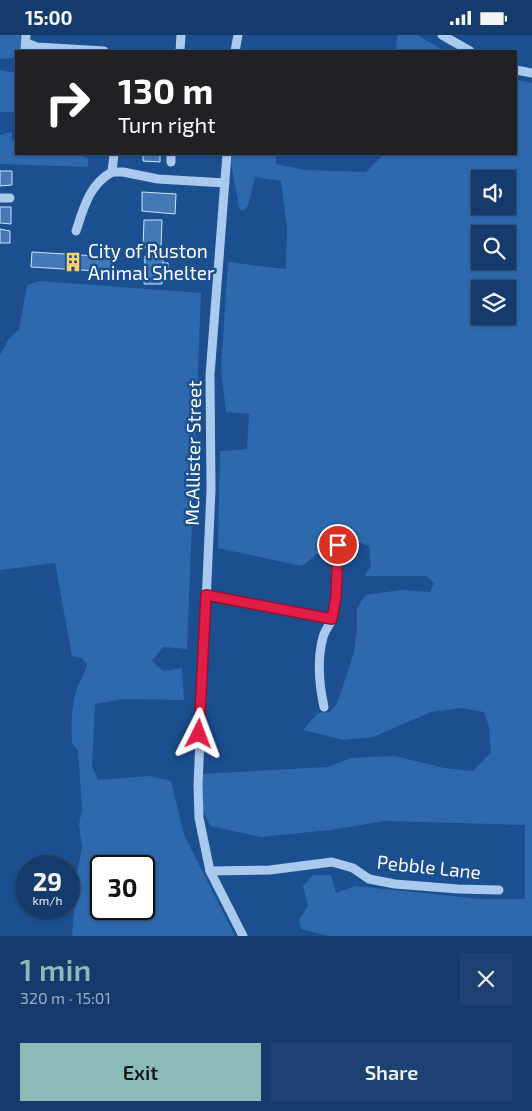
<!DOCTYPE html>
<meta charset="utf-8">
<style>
body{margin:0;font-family:"Exo 2",sans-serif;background:#1d4271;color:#f1f3f6;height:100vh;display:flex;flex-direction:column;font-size:19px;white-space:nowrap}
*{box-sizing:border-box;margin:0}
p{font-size:16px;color:#9dadc1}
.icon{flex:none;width:28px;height:28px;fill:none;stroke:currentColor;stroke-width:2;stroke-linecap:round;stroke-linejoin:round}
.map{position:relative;height:901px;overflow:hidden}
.panel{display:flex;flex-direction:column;background:#143b6b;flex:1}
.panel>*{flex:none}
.guide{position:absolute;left:15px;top:15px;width:502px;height:105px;border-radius:0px;box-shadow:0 1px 4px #0004,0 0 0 1px #33557e;background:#202124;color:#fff;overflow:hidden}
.tools{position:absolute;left:471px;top:135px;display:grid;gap:10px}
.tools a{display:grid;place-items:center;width:45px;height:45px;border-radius:0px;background:#143b6b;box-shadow:0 1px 4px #0004,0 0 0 1px #33557e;font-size:25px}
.speed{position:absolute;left:15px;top:820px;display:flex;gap:10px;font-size:25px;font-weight:700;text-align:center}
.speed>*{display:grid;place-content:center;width:65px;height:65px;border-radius:50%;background:#143b6b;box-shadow:0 1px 4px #0004,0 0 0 1px #33557e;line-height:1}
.speed small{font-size:12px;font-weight:400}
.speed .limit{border:2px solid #111;border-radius:8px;background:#fff;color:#111}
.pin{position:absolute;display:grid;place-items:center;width:42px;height:42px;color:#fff;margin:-21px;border:2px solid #fff;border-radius:50%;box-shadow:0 1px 5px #0007}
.me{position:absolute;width:55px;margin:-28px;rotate:3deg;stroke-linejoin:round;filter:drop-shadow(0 0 4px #0008)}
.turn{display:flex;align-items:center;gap:18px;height:105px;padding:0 20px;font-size:22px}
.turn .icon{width:65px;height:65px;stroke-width:2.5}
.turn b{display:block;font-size:35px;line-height:42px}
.round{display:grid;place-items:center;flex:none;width:52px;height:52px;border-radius:0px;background:#1d4271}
.head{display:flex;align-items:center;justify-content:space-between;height:85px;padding:0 20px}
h1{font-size:30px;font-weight:600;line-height:38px;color:#8bbbb9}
.action{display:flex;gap:10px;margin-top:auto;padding:10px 20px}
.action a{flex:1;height:58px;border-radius:0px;background:#8bbbb9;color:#111;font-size:20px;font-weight:600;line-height:58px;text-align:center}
.action a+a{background:#1d4271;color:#f1f3f6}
.status{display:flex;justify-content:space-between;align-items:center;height:35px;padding:0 25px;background:#143b6b;direction:ltr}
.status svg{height:14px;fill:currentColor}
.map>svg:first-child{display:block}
</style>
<div class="status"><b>15:00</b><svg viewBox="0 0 49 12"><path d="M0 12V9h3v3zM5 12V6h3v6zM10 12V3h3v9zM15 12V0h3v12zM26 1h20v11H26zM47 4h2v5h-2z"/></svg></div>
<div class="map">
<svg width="532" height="901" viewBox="0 0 532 901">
<rect width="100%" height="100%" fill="#1b4f8f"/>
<g fill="#2e69ad" fill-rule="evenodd">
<polygon points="0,0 23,0 22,16 16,16 16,23 0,24"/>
<polygon points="397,0 417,0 445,16 396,16"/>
<polygon points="0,35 16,38 16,77 0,77"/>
<path d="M516,45L532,48V901H328L301,894L299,885L308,871L303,851L313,840H331L336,858L355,851L481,864H525V790L385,786L330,795L261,802L210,791L201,770L202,739L328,732L351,723L395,721L444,733L473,736L491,717L489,692L484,677L462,673L431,677L373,702L344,705L303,695L318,678L330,677L337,668L346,642L354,617L357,591V574L365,560L401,555L430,557L434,548L426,541H365L371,530L369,511L345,502L330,503L316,520L302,531L218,513L220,416L247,414L249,379L226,377L221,333L228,227L286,234L287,193L281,146L255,142L248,171L243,176L239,173C237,154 230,137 232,119H276V129L306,135L366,137L384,119H516ZM480,144H508V171H480ZM480,199H508V226H480ZM480,254H508V281H480Z"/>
<polygon points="12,97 12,105 16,107 16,119 78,119 88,124 88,132 0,129 0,100"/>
<path d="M40,246L201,258L187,614L163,612L152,626L163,636L182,633L184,665L124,664L95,669L92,731L98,745L149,741L171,746L184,800L235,901H72L77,838L82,812L79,790L82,774L78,715L72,709C71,690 71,669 78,651C82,642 85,639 87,629L82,623L72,621L55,528L0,535V320L9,303L19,295L27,250ZM144,831V874H101V831Z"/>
</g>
<g fill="#4478b7" stroke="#cfe3fa">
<polygon points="143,119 160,119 160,127 143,126"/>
<polygon points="0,136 12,136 12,150 0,151"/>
<polygon points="142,157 176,159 175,179 142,176"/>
<polygon points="0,172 11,172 11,189 0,188"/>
<polygon points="144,185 162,185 161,213 143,212"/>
<polygon points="0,194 10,196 10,208 0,208"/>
<polygon points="32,217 114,222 113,237 31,232"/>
<polygon points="145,221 163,222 163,228 168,228 168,242 162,242 162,249 144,249"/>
</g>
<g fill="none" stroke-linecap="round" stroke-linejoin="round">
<g stroke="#a9c9ee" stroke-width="9">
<polyline points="442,0 470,16"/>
<polyline points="26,8 37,12 104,16"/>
<polyline points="25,16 26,0"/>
<polyline points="180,16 181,0"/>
<polyline points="235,16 238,0"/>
<polyline points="516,35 532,38"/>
<polyline points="227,119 210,340 211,455 198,750 199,783 210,836 243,901"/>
<polyline points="171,127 171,119"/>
<polyline points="112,137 123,137 158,144 225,148"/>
<polyline points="0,163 10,163"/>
<path d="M76,196C84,172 89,150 112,137L114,119"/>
<polyline points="206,560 332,584"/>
<path d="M324,672C319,649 317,624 323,602C325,595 330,590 332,584C339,561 337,534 338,510"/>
<polyline points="210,836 270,835 332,827 353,833 369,844 395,849 458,854 499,855"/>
</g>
</g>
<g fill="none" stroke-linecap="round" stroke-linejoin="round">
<defs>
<polyline id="route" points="199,699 206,560 332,584 336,562 338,510"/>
</defs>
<use href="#route" stroke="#92132f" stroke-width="12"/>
<use href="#route" stroke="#e11d48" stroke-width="9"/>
</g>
<defs>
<symbol id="building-bare" viewBox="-9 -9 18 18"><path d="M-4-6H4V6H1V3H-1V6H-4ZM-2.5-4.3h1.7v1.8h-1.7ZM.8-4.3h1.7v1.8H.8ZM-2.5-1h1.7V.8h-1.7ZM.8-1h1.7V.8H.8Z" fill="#ffd166" stroke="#1b4f8f" stroke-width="2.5" paint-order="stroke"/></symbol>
</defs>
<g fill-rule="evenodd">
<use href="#building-bare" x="59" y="213" width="28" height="28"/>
</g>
<g text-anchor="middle" stroke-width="5" stroke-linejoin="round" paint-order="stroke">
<g font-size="19" fill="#fff" stroke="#1b4f8f" text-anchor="start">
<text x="88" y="223">City of Ruston<tspan x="88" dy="22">Animal Shelter</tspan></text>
</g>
<g font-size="19" fill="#fff" stroke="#1b4f8f">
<text transform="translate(193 418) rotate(-89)" y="7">McAllister Street</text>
<text transform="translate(429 832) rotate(6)" y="7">Pebble Lane</text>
</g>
</g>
</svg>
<div class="tools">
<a><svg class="icon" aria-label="sound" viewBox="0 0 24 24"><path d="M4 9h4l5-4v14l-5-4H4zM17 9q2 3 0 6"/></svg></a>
<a><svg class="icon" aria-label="search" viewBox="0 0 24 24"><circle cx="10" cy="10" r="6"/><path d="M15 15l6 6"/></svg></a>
<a><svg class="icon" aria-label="layers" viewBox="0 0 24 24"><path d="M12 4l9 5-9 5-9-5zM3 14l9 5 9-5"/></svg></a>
</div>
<div class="speed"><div>29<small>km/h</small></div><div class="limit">30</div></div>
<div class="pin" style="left:338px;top:510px;background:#d93025"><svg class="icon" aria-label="arrive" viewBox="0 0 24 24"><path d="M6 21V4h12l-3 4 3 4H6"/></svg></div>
<svg class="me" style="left:199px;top:699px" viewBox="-20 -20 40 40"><path d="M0-17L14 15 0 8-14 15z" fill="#e11d48" stroke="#fff" stroke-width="4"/></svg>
<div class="guide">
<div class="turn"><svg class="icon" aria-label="right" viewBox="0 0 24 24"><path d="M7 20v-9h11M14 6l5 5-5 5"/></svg><div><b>130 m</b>Turn right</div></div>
</div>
</div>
<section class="panel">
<div class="head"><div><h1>1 min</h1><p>320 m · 15:01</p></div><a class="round"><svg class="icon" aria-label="close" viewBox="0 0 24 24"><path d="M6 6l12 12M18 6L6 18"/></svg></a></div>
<div class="action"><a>Exit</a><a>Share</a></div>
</section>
